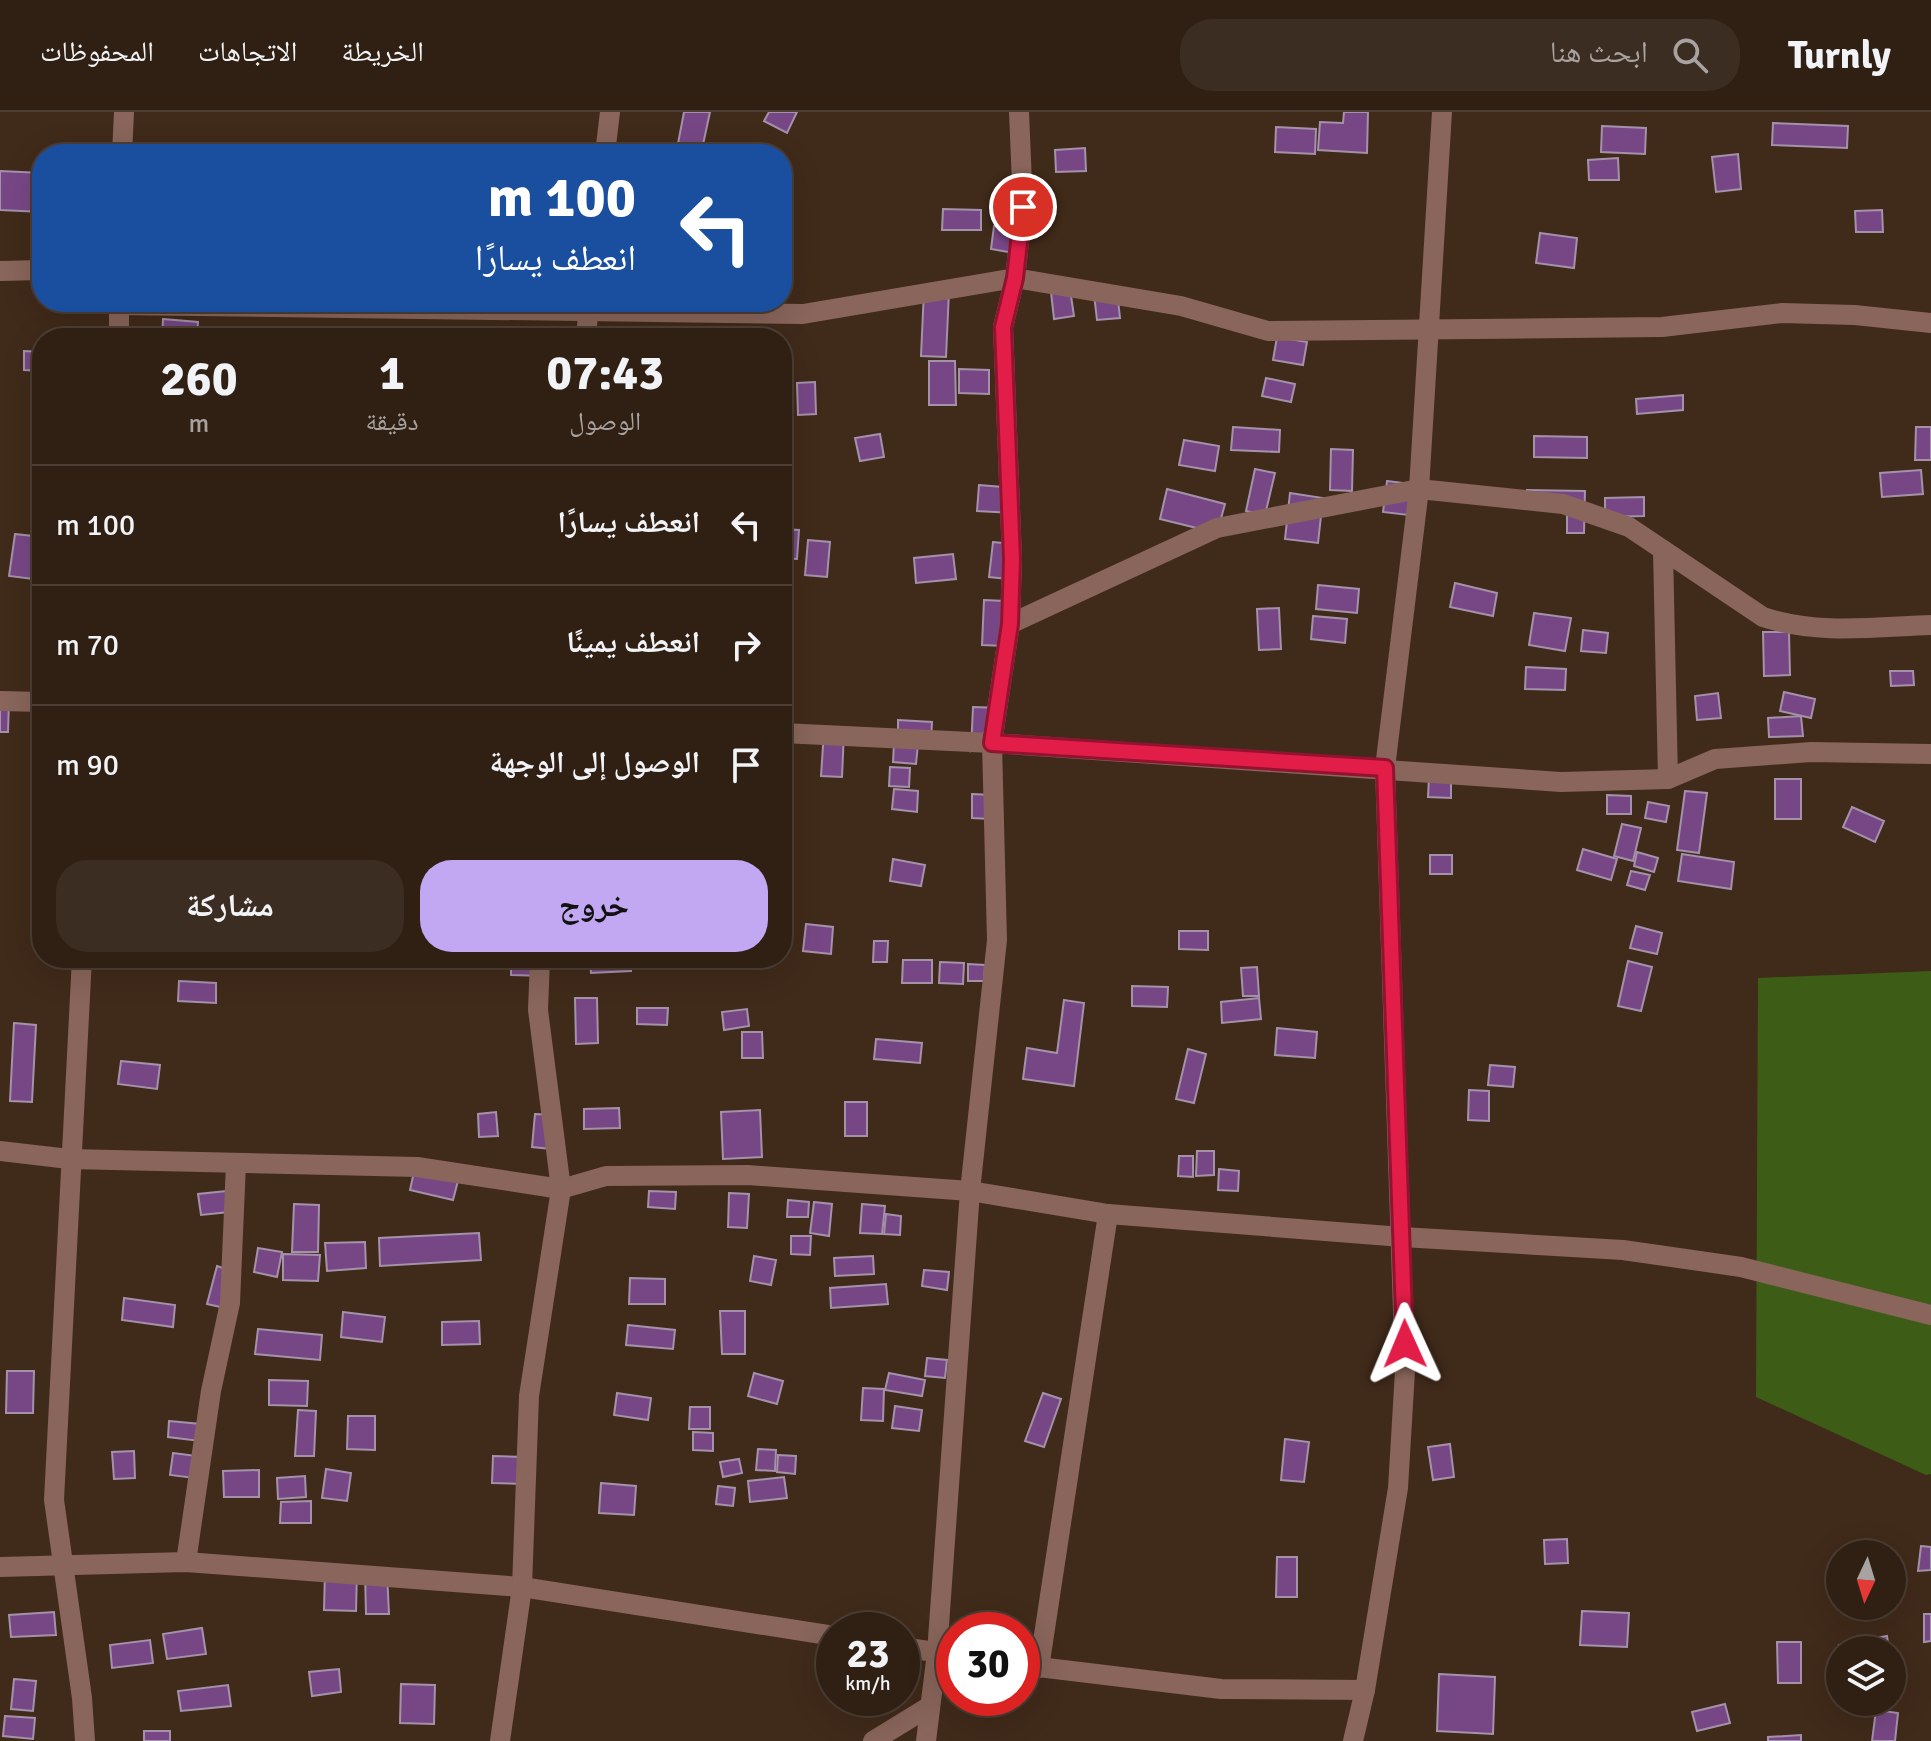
<!DOCTYPE html>
<html lang="ar">
<meta charset="utf-8">
<style>
body{margin:0;font-family:Signika,"Noto Naskh Arabic",sans-serif;background:#3c2d22;color:#f1f3f6;direction:rtl;height:100vh;display:flex;flex-direction:column;font-size:30px;white-space:nowrap}
*{box-sizing:border-box;margin:0}
p{font-size:26px;color:#a8a3a0}
.icon{flex:none;width:44px;height:44px;fill:none;stroke:currentColor;stroke-width:2;stroke-linecap:round;stroke-linejoin:round}
.map{position:relative;flex:1;overflow:hidden;direction:ltr}
.details{position:absolute;left:32px;top:216px;width:760px;height:640px;display:flex;flex-direction:column;background:#302014;border-radius:32px;box-shadow:0 8px 32px #0002,0 0 0 2px #4b3e34;direction:rtl}
.details>*{flex:none}
.banner{position:absolute;left:32px;top:32px;width:760px;height:168px;border-radius:32px;box-shadow:0 8px 32px #0002,0 0 0 2px #4b3e34;direction:rtl;background:#1a4fa0;color:#fff;overflow:hidden}
.needle{width:52px;rotate:184deg}
.buttons{position:absolute;left:1826px;top:1428px;display:grid;gap:16px}
.buttons a{display:grid;place-items:center;width:80px;height:80px;border-radius:50%;background:#302014;box-shadow:0 8px 32px #0002,0 0 0 2px #4b3e34;font-size:40px}
.speed{position:absolute;left:816px;top:1500px;display:flex;gap:16px;font-size:40px;font-weight:700;text-align:center}
.speed>*{display:grid;place-content:center;width:104px;height:104px;border-radius:50%;background:#302014;box-shadow:0 8px 32px #0002,0 0 0 2px #4b3e34;line-height:1}
.speed small{font-size:20px;font-weight:400}
.speed .limit{border:12px solid #d22;background:#fff;color:#111}
.pin{position:absolute;display:grid;place-items:center;width:68px;height:68px;color:#fff;margin:-34px;border:4px solid #fff;border-radius:50%;box-shadow:0 2px 8px #0007}
.me{position:absolute;width:88px;margin:-44px;rotate:359deg;stroke-linejoin:round;filter:drop-shadow(0 0 6px #0008)}
.turn{display:flex;align-items:center;gap:28px;height:168px;padding:0 24px;font-size:36px}
.turn .icon{width:104px;height:104px;stroke-width:2.5}
.turn b{display:block;font-size:56px;line-height:68px}
.eta{display:flex;justify-content:space-evenly;align-items:center;height:136px;text-align:center}
.eta b{font-size:48px;font-weight:700;line-height:56px}
.action{display:flex;gap:16px;margin-top:auto;padding:16px 24px}
.action a{flex:1;height:92px;border-radius:32px;background:#c2a8f3;color:#111;font-size:32px;font-weight:700;line-height:92px;text-align:center}
.action a+a{background:#3c2d22;color:#f1f3f6}
ul{padding:0;list-style:none}
li{display:flex;align-items:center;gap:24px;height:120px;padding:0 24px;border-top:2px solid #4b3e34}
li div{flex:1}
li b{display:block;font-size:30px}
li em{font-style:normal}
header{display:flex;align-items:center;gap:48px;box-sizing:border-box;height:112px;padding:0 40px;background:#302014;border-bottom:2px solid #4b3e34}
header strong{font-size:38px}
nav{display:flex;gap:44px;margin-inline-start:auto;font-size:28px}
.search{width:560px;height:72px;background:#3c2d22;display:flex;align-items:center;gap:20px;box-sizing:border-box;padding:0 28px;border-radius:32px;color:#a8a3a0;font-size:30px}
.map>svg:first-child{display:block}
</style>
<header>
<strong>Turnly</strong>
<div class="search"><svg class="icon" aria-label="search" viewBox="0 0 24 24"><circle cx="10" cy="10" r="6"/><path d="M15 15l6 6"/></svg>ابحث هنا</div>
<nav><a>الخريطة</a><a>الاتجاهات</a><a>المحفوظات</a></nav>
</header>
<div class="map">
<svg width="1931" height="1629" viewBox="0 0 1931 1629">
<rect width="100%" height="100%" fill="#402a1a"/>
<polygon fill="#3d5d17" points="1931,859 1931,1362 1926,1363 1756,1285 1758,866"/>
<g fill="#774785" stroke="#a491aa" stroke-width="2">
<polygon points="684,0 710,0 701,42 676,42"/>
<polygon points="769,0 797,0 787,21 764,9"/>
<polygon points="1344,0 1368,0 1367,41 1318,38 1320,10 1343,11"/>
<polygon points="1773,11 1848,14 1847,36 1772,33"/>
<polygon points="1602,14 1646,16 1645,42 1601,40"/>
<polygon points="1276,15 1316,17 1315,42 1275,40"/>
<polygon points="1085,36 1086,59 1056,60 1055,38"/>
<polygon points="1738,42 1741,77 1716,80 1712,45"/>
<polygon points="1618,46 1619,68 1589,68 1588,48"/>
<polygon points="0,59 42,61 42,100 0,98"/>
<polygon points="943,97 981,98 981,118 942,118"/>
<polygon points="1882,98 1883,120 1856,120 1855,99"/>
<polygon points="994,114 1023,119 1019,142 991,137"/>
<polygon points="1540,121 1577,126 1574,156 1536,151"/>
<polygon points="1070,177 1074,204 1054,207 1051,180"/>
<polygon points="924,178 949,179 946,245 921,244"/>
<polygon points="1117,179 1120,206 1097,208 1094,182"/>
<polygon points="163,207 198,210 197,226 162,226"/>
<polygon points="1277,225 1307,230 1303,253 1273,248"/>
<polygon points="24,239 42,240 42,259 24,258"/>
<polygon points="929,249 955,249 956,293 929,293"/>
<polygon points="959,257 989,258 989,282 959,281"/>
<polygon points="1266,266 1295,272 1291,290 1262,284"/>
<polygon points="815,270 816,302 798,303 797,271"/>
<polygon points="1683,283 1683,298 1637,302 1636,287"/>
<polygon points="1233,315 1280,318 1279,340 1231,338"/>
<polygon points="1916,315 1931,315 1931,348 1915,348"/>
<polygon points="880,322 884,345 860,349 855,326"/>
<polygon points="1534,324 1587,325 1587,346 1534,345"/>
<polygon points="1184,328 1219,334 1215,359 1179,353"/>
<polygon points="1331,337 1353,338 1352,379 1330,378"/>
<polygon points="1255,357 1275,361 1265,403 1246,399"/>
<polygon points="1921,358 1923,382 1882,385 1880,361"/>
<polygon points="1387,369 1412,372 1408,403 1383,400"/>
<polygon points="979,373 1015,376 1013,401 977,399"/>
<polygon points="1167,377 1225,392 1217,421 1160,407"/>
<polygon points="1526,378 1585,379 1584,421 1567,421 1567,394"/>
<polygon points="1290,381 1323,386 1318,431 1285,427"/>
<polygon points="1644,385 1644,404 1605,405 1605,386"/>
<polygon points="782,417 799,418 797,447 782,446"/>
<polygon points="15,422 42,425 42,468 9,464"/>
<polygon points="808,428 830,430 827,465 805,463"/>
<polygon points="993,430 1012,432 1008,467 989,465"/>
<polygon points="953,442 956,467 916,471 914,446"/>
<polygon points="1455,471 1497,481 1493,504 1450,495"/>
<polygon points="1318,473 1359,477 1357,501 1316,497"/>
<polygon points="984,488 1005,489 1004,534 982,533"/>
<polygon points="1279,496 1281,537 1259,538 1257,497"/>
<polygon points="1534,501 1571,506 1565,539 1529,533"/>
<polygon points="1313,504 1347,507 1345,531 1311,527"/>
<polygon points="1583,518 1608,521 1606,541 1581,539"/>
<polygon points="1763,520 1789,520 1790,563 1764,564"/>
<polygon points="1526,555 1566,557 1565,578 1525,577"/>
<polygon points="1890,559 1913,559 1914,573 1891,574"/>
<polygon points="1784,580 1815,587 1811,606 1780,599"/>
<polygon points="1718,581 1721,606 1697,608 1695,584"/>
<polygon points="0,588 9,589 8,620 0,620"/>
<polygon points="973,595 1002,596 971,638"/>
<polygon points="1801,604 1803,624 1769,625 1768,606"/>
<polygon points="898,608 932,610 931,630 898,629"/>
<polygon points="824,619 844,620 842,665 821,664"/>
<polygon points="894,631 918,632 916,652 893,650"/>
<polygon points="890,655 910,656 909,675 889,674"/>
<polygon points="1429,665 1451,666 1451,686 1428,685"/>
<rect x="1775" y="667" width="26" height="40"/>
<polygon points="894,677 918,679 917,700 892,697"/>
<polygon points="1685,679 1707,681 1699,741 1677,738"/>
<polygon points="972,682 991,683 991,707 972,706"/>
<polygon points="1607,683 1631,684 1631,702 1607,702"/>
<polygon points="1648,690 1669,694 1666,710 1645,706"/>
<polygon points="1852,695 1884,709 1875,730 1843,715"/>
<polygon points="1622,712 1641,716 1633,749 1614,744"/>
<polygon points="1583,737 1617,747 1611,768 1577,758"/>
<polygon points="1637,740 1658,746 1654,760 1634,754"/>
<polygon points="1682,742 1734,750 1731,777 1678,769"/>
<rect x="1430" y="743" width="22" height="19"/>
<polygon points="893,747 925,753 921,774 890,769"/>
<polygon points="1631,759 1650,763 1645,778 1627,773"/>
<polygon points="806,812 833,815 831,842 803,839"/>
<polygon points="1636,814 1662,821 1657,842 1630,836"/>
<polygon points="1179,819 1208,819 1208,838 1179,837"/>
<polygon points="874,829 888,829 887,850 873,850"/>
<polygon points="511,846 545,846 545,864 511,863"/>
<polygon points="590,846 630,846 631,859 591,861"/>
<polygon points="903,848 932,848 932,871 902,871"/>
<polygon points="1628,849 1652,855 1641,899 1618,894"/>
<polygon points="940,850 964,851 963,872 939,871"/>
<polygon points="968,852 985,853 984,869 968,869"/>
<polygon points="1257,855 1259,884 1243,884 1241,856"/>
<polygon points="179,869 216,871 216,891 178,889"/>
<polygon points="1132,874 1168,875 1167,895 1132,894"/>
<polygon points="575,886 597,886 598,931 576,932"/>
<polygon points="1259,886 1261,907 1222,911 1221,890"/>
<polygon points="1064,888 1084,891 1074,974 1023,967 1027,936 1057,941"/>
<polygon points="637,896 668,896 667,913 637,912"/>
<polygon points="747,897 749,914 724,918 722,900"/>
<polygon points="14,911 36,913 32,990 10,989"/>
<polygon points="1277,916 1317,920 1315,946 1275,943"/>
<polygon points="742,920 762,920 763,946 742,946"/>
<polygon points="876,927 922,931 920,951 874,947"/>
<polygon points="1188,937 1206,942 1194,991 1176,987"/>
<polygon points="121,949 160,953 157,977 118,972"/>
<polygon points="1490,953 1515,955 1513,975 1488,973"/>
<polygon points="1469,978 1489,979 1489,1009 1468,1008"/>
<rect x="845" y="990" width="22" height="34"/>
<polygon points="619,996 620,1016 584,1017 584,997"/>
<polygon points="760,998 762,1045 723,1047 721,1000"/>
<polygon points="496,1000 498,1024 479,1025 478,1002"/>
<polygon points="535,1002 553,1003 551,1037 532,1035"/>
<polygon points="1197,1039 1214,1039 1214,1063 1196,1064"/>
<polygon points="1179,1044 1193,1044 1193,1065 1178,1064"/>
<polygon points="415,1055 459,1065 453,1088 410,1078"/>
<polygon points="1219,1057 1239,1059 1238,1079 1218,1078"/>
<polygon points="236,1078 239,1099 201,1103 198,1082"/>
<polygon points="649,1079 676,1080 675,1097 648,1095"/>
<polygon points="729,1081 749,1082 747,1116 728,1115"/>
<polygon points="788,1088 809,1090 808,1105 787,1105"/>
<polygon points="814,1090 832,1092 829,1124 810,1121"/>
<polygon points="294,1092 319,1093 318,1140 292,1140"/>
<polygon points="862,1092 885,1094 882,1122 860,1121"/>
<polygon points="886,1102 901,1104 900,1123 884,1122"/>
<polygon points="479,1121 481,1148 380,1154 379,1126"/>
<polygon points="791,1124 811,1124 810,1143 791,1142"/>
<polygon points="365,1130 366,1156 327,1159 325,1131"/>
<polygon points="258,1136 282,1140 277,1165 254,1160"/>
<polygon points="283,1142 320,1143 318,1169 283,1168"/>
<polygon points="754,1144 776,1148 771,1173 750,1169"/>
<polygon points="873,1144 874,1162 835,1164 834,1146"/>
<polygon points="217,1154 234,1160 225,1196 207,1192"/>
<polygon points="924,1158 949,1160 947,1178 922,1174"/>
<polygon points="630,1166 665,1167 665,1192 629,1192"/>
<polygon points="886,1172 888,1192 831,1196 830,1176"/>
<polygon points="124,1186 175,1193 173,1215 122,1208"/>
<polygon points="720,1199 745,1199 745,1242 722,1242"/>
<polygon points="343,1200 385,1205 382,1230 341,1225"/>
<polygon points="479,1209 480,1232 442,1233 442,1210"/>
<polygon points="628,1213 675,1218 673,1237 626,1233"/>
<polygon points="258,1217 322,1223 320,1248 255,1242"/>
<polygon points="927,1246 947,1248 945,1266 925,1264"/>
<polygon points="7,1259 34,1259 33,1301 6,1301"/>
<polygon points="754,1261 783,1269 777,1292 748,1284"/>
<polygon points="889,1261 925,1268 922,1284 885,1278"/>
<polygon points="269,1268 308,1269 307,1294 269,1293"/>
<polygon points="863,1276 884,1277 883,1309 861,1308"/>
<polygon points="617,1281 651,1286 648,1308 614,1303"/>
<polygon points="1043,1281 1061,1287 1044,1335 1025,1329"/>
<polygon points="895,1294 922,1298 919,1319 892,1316"/>
<polygon points="690,1295 710,1295 710,1317 689,1317"/>
<polygon points="298,1298 316,1299 314,1344 295,1344"/>
<polygon points="348,1304 375,1304 375,1338 347,1337"/>
<polygon points="169,1309 201,1312 200,1329 168,1325"/>
<polygon points="693,1320 713,1321 713,1339 693,1338"/>
<polygon points="1285,1327 1309,1330 1304,1370 1281,1368"/>
<polygon points="1450,1332 1454,1365 1433,1368 1428,1335"/>
<polygon points="758,1337 776,1338 775,1359 756,1358"/>
<polygon points="134,1339 135,1366 114,1367 112,1340"/>
<polygon points="173,1341 197,1344 194,1366 170,1363"/>
<polygon points="778,1343 796,1344 795,1362 777,1360"/>
<polygon points="493,1344 525,1345 524,1372 492,1371"/>
<polygon points="739,1347 742,1361 723,1365 720,1350"/>
<polygon points="326,1357 351,1361 347,1389 322,1386"/>
<polygon points="259,1358 259,1385 224,1385 223,1359"/>
<polygon points="305,1364 306,1385 278,1387 277,1366"/>
<polygon points="784,1365 787,1386 750,1390 748,1369"/>
<polygon points="601,1371 636,1374 634,1403 599,1401"/>
<polygon points="718,1374 735,1376 733,1394 716,1392"/>
<polygon points="311,1389 311,1411 280,1411 281,1390"/>
<polygon points="1567,1427 1568,1451 1545,1452 1544,1428"/>
<polygon points="1921,1434 1931,1435 1931,1458 1918,1459"/>
<polygon points="1277,1445 1297,1445 1297,1485 1276,1485"/>
<polygon points="325,1459 357,1460 356,1499 324,1498"/>
<polygon points="365,1461 387,1461 389,1502 366,1502"/>
<polygon points="1582,1499 1629,1501 1627,1535 1580,1533"/>
<polygon points="54,1500 56,1523 11,1525 9,1503"/>
<polygon points="1924,1502 1931,1502 1931,1529 1924,1530"/>
<polygon points="202,1516 206,1542 167,1547 163,1522"/>
<polygon points="1887,1524 1889,1538 1840,1539 1839,1533"/>
<polygon points="150,1528 153,1551 112,1556 110,1533"/>
<polygon points="1777,1530 1801,1530 1801,1571 1778,1571"/>
<polygon points="339,1557 341,1580 312,1584 309,1560"/>
<polygon points="1439,1562 1495,1565 1493,1622 1437,1619"/>
<polygon points="14,1567 36,1569 33,1599 11,1597"/>
<polygon points="401,1572 435,1573 434,1612 400,1611"/>
<polygon points="228,1573 231,1594 181,1599 178,1579"/>
<polygon points="1725,1592 1730,1611 1697,1619 1692,1600"/>
<polygon points="1876,1598 1898,1601 1895,1629 1872,1629"/>
<polygon points="5,1604 35,1606 33,1627 3,1624"/>
<rect x="144" y="1619" width="26" height="10"/>
<polygon points="1801,1623 1801,1629 1768,1629 1768,1625"/>
</g>
<g fill="none" stroke-linecap="round" stroke-linejoin="round">
<g stroke="#89655b" stroke-width="20">
<polyline points="122,42 124,0"/>
<polyline points="605,42 610,0"/>
<polyline points="0,159 42,158"/>
<polyline points="119,190 119,226"/>
<polyline points="119,193 803,202 1015,166 1181,194 1268,219 1662,215 1782,201 1855,203 1931,211"/>
<polyline points="586,226 589,190"/>
<polyline points="1663,438 1668,667"/>
<path d="M1010,512L1217,416L1419,377L1563,392L1629,415L1763,505C1818,523 1874,515 1931,513"/>
<polyline points="0,589 42,590"/>
<polyline points="782,621 992,631 1561,670 1668,667 1715,647 1811,640 1931,642"/>
<polyline points="82,846 54,1388 82,1586 85,1629"/>
<polyline points="0,1039 69,1047 417,1055 561,1077 606,1064 748,1063 970,1079 1108,1102 1402,1125 1623,1138 1741,1155 1931,1203"/>
<polyline points="186,1450 211,1279 230,1191 236,1052"/>
<polyline points="0,1455 186,1450 522,1475 834,1524"/>
<polyline points="902,1535 954,1543"/>
<polyline points="1022,1553 1221,1577 1365,1578"/>
<polyline points="1039,1556 1108,1102"/>
<polyline points="500,1629 522,1475 529,1284 561,1077 538,898 540,846"/>
<polyline points="873,1629 930,1594"/>
<polyline points="926,1629 937,1541 970,1079 997,828 992,631 1010,512 1012,447 1003,215 1015,166 1023,95 1019,0"/>
<polyline points="1353,1629 1365,1578 1398,1376 1405,1259 1385,656 1419,377 1442,0"/>
</g>
</g>
<g fill="none" stroke-linecap="round" stroke-linejoin="round">
<defs>
<polyline id="route" points="1023,95 1015,166 1003,215 1012,447 1010,512 992,631 1385,656 1405,1232"/>
</defs>
<use href="#route" stroke="#92132f" stroke-width="20"/>
<use href="#route" stroke="#e11d48" stroke-width="14"/>
</g>
</svg>
<div class="buttons">
<a><svg class="needle" viewBox="-14 -14 28 28"><path d="M0-13l5 13h-10z" fill="#e53935"/><path d="M0 13l5-13h-10z" fill="#a8a3a0"/></svg></a>
<a><svg class="icon" aria-label="layers" viewBox="0 0 24 24"><path d="M12 4l9 5-9 5-9-5zM3 14l9 5 9-5"/></svg></a>
</div>
<div class="speed"><div>23<small>km/h</small></div><div class="limit">30</div></div>
<div class="pin" style="left:1023px;top:95px;background:#d93025"><svg class="icon" aria-label="arrive" viewBox="0 0 24 24"><path d="M6 21V4h12l-3 4 3 4H6"/></svg></div>
<svg class="me" style="left:1405px;top:1232px" viewBox="-20 -20 40 40"><path d="M0-17L14 15 0 8-14 15z" fill="#e11d48" stroke="#fff" stroke-width="4"/></svg>
<div class="banner">
<div class="turn"><svg class="icon" aria-label="left" viewBox="0 0 24 24"><path d="M17 20v-9H6M10 6l-5 5 5 5"/></svg><div><b>100 m</b>انعطف يسارًا</div></div>
</div>
<section class="details">
<div class="eta">
<div><b>07:43</b><p>الوصول</p></div>
<div><b>1</b><p>دقيقة</p></div>
<div><b>260</b><p>m</p></div>
</div>
<ul>
<li><svg class="icon" aria-label="left" viewBox="0 0 24 24"><path d="M17 20v-9H6M10 6l-5 5 5 5"/></svg><div><b>انعطف يسارًا</b></div><em>100 m</em></li>
<li><svg class="icon" aria-label="right" viewBox="0 0 24 24"><path d="M7 20v-9h11M14 6l5 5-5 5"/></svg><div><b>انعطف يمينًا</b></div><em>70 m</em></li>
<li><svg class="icon" aria-label="arrive" viewBox="0 0 24 24"><path d="M6 21V4h12l-3 4 3 4H6"/></svg><div><b>الوصول إلى الوجهة</b></div><em>90 m</em></li>
</ul>
<div class="action"><a>خروج</a><a>مشاركة</a></div>
</section>
</div>
